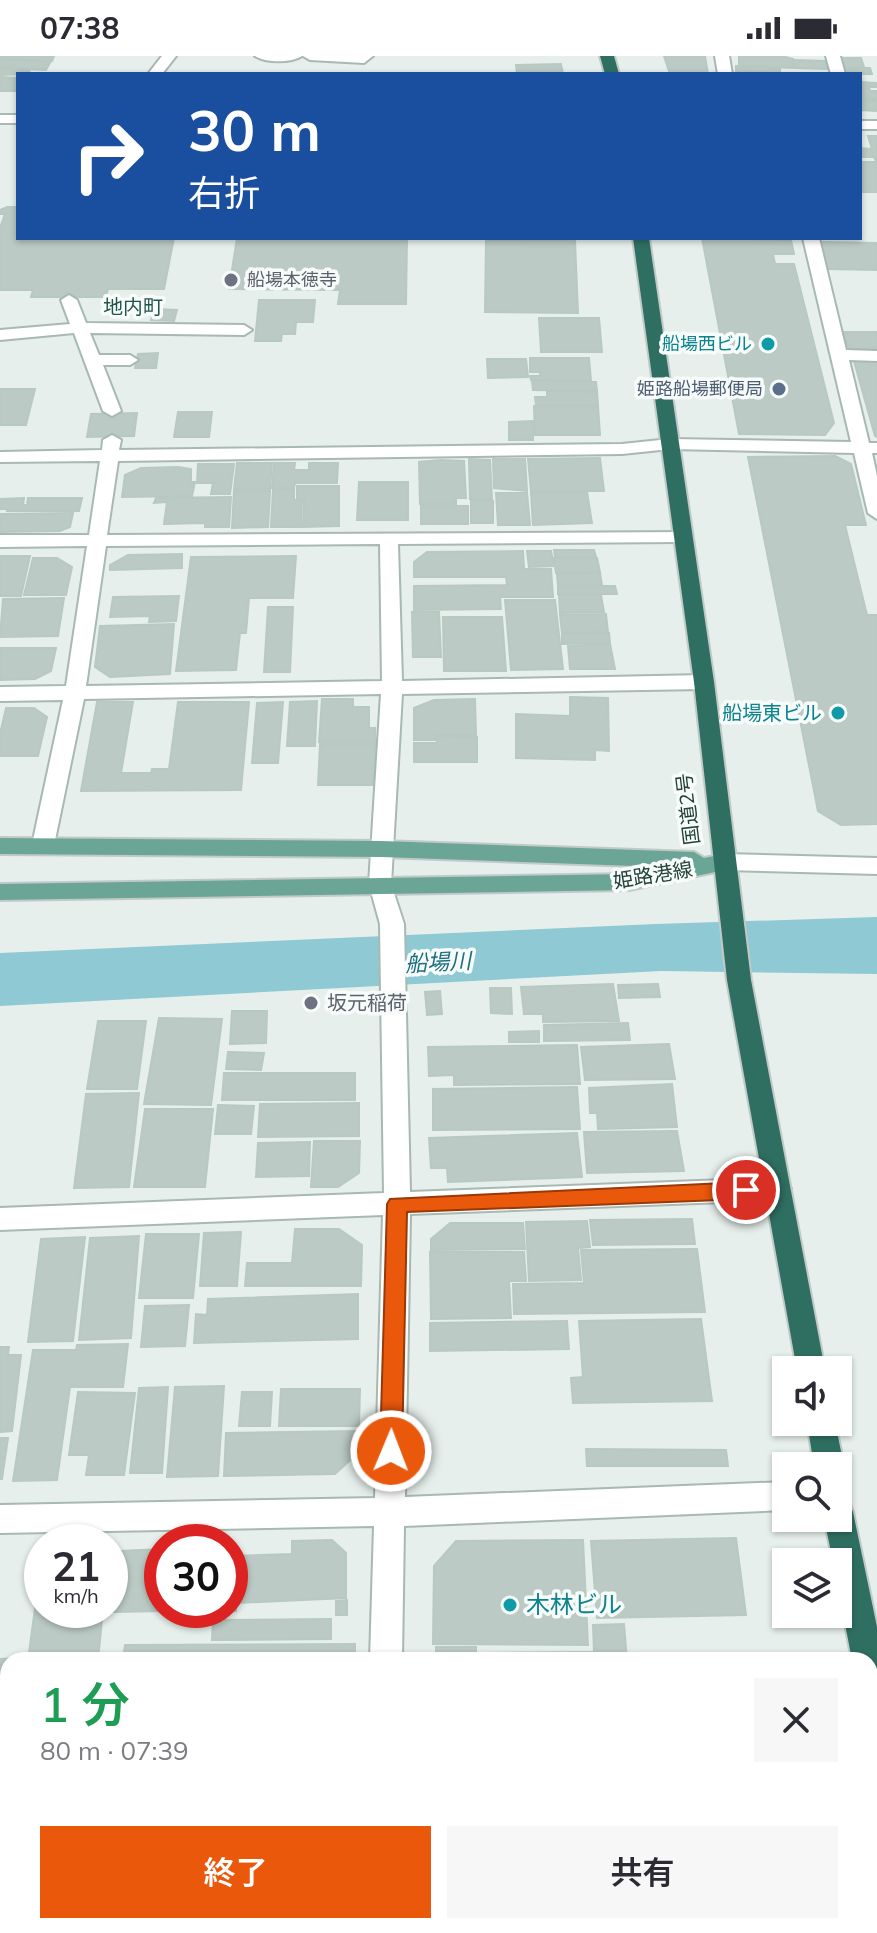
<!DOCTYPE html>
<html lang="ja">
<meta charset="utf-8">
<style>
body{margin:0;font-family:Mulish,"Noto Sans JP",sans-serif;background:#f7f7f7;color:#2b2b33;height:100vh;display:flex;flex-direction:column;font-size:30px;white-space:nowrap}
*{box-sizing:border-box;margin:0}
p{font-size:26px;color:#7c7c81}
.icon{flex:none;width:44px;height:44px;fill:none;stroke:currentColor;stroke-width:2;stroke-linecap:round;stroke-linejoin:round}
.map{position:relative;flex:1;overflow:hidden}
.sheet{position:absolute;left:0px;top:1596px;width:878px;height:282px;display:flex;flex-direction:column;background:#fff;border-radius:24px 24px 0 0;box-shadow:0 2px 6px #0004}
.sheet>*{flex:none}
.top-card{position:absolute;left:16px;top:16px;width:846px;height:168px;border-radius:0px;box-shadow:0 2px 6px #0004;background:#1a4fa0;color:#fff;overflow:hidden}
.fabs{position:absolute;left:772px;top:1300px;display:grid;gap:16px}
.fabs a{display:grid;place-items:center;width:80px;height:80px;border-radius:0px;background:#fff;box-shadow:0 2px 6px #0004;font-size:40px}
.speed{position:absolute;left:24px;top:1468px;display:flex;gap:16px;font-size:40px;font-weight:700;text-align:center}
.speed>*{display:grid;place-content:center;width:104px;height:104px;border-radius:50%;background:#fff;box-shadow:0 2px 6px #0004;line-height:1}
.speed small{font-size:20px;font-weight:400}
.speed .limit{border:12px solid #d22;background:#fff;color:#111}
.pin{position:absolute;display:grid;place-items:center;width:68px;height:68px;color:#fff;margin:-34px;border:4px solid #fff;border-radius:50%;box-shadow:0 2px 8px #0007}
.me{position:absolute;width:88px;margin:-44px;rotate:1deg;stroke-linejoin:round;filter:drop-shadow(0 0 6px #0008)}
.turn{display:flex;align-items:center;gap:28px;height:168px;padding:0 40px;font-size:36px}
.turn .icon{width:104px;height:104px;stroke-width:2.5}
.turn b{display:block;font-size:56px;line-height:68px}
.round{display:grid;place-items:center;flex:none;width:84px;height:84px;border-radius:0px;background:#f7f7f7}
.summary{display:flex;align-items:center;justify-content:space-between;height:136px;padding:0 40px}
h1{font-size:48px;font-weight:600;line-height:60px;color:#1e9e55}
.button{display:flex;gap:16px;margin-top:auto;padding:16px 40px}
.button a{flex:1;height:92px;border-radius:0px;background:#ea580c;color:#fff;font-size:32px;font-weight:600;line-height:92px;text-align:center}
.button a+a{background:#f7f7f7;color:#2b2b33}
.status{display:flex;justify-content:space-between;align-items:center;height:56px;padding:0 40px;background:#fff;direction:ltr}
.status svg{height:22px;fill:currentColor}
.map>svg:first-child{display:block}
</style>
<div class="status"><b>07:38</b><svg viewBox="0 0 49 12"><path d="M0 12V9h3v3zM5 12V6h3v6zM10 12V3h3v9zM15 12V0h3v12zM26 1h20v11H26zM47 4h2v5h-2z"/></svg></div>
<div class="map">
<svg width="877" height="1877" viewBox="0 0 877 1877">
<rect width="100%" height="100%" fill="#e6efeb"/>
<polygon fill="#8ec9d4" points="877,861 877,918 661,915 0,950 0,897 656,868"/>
<g fill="#bbcac4" stroke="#b8c9c2" stroke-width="2">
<polygon points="0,0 7,0 4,4 51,5 46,14 0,12"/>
<polygon points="8,0 54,0 52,5 7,3"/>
<polygon points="664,0 705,0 708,18 670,18"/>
<polygon points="739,0 782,0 793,3 793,12 739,10"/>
<polygon points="839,2 861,2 864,11 842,11"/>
<polygon points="794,4 826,5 827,13 795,12"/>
<polygon points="561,8 563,18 517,18 516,9"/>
<polygon points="736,10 780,12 780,18 736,15"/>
<polygon points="843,12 870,12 872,18 845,18"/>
<polygon points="0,13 30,14 28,18 0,19"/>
<polygon points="0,21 18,22 18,35 0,35"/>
<polygon points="860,26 876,27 877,31 869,31 870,35 877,35 877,43 860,43"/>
<polygon points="860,44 877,45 877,55 860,54"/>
<polygon points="868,80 877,80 877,101 860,101 860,92 872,93"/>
<polygon points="875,103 877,103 877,136 860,136 860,106 876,106"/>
<polygon points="7,151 18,151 18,182 174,182 164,233 108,233 106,241 31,241 33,234 0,234 0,172 5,158 0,158 0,154"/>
<polygon points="237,182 407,182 406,248 338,248 340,234 229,233"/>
<polygon points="702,182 791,184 794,198 773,198 775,208 794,208 834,367 825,379 739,378"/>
<polygon points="486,184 575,185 578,257 485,256"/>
<polygon points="821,186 877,187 877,214 827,213"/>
<polygon points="259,244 315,244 313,266 296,266 295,278 282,278 281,285 255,285"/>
<polygon points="154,253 177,254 174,265 151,264"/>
<polygon points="539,262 599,262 602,296 541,296"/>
<polygon points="843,276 877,276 877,293 849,293"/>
<polygon points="158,297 156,312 135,312 138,298"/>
<polygon points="530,302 589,302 591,325 531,324 530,320 540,320 540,316 530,316"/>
<polygon points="487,303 526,303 528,321 488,322"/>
<polygon points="854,305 877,306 877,381 875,380"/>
<polygon points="532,325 596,326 597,335 533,334"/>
<polygon points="0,333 35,333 26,369 0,369"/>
<polygon points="547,335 597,336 598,349 536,349 535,341 547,341"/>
<polygon points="534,350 598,350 600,379 535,379"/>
<polygon points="178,356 212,356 209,381 174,381"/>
<polygon points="137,357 134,380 87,381 91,358"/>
<polygon points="533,365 533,384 509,384 509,366"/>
<polygon points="835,400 851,408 866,469 845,469 867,559 877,559 877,768 841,769 818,755 748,401"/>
<polygon points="600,402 604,435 531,435 528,403"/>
<polygon points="469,403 490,404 492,443 470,443"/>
<polygon points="493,403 525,403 527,435 494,432"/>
<polygon points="441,404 464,405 466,442 456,442 456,448 420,448 419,406"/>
<polygon points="237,407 272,407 270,433 234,433"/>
<polygon points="274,407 295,407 294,414 309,414 309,407 338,407 337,427 295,427 294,432 272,432"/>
<polygon points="198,408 234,408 230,438 211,438 213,427 197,427"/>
<polygon points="178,411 191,413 191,426 195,426 192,440 122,441 125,419 141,412"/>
<polygon points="359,426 408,426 408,464 357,464"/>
<polygon points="297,430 339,430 339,470 303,471 304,443 297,443"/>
<polygon points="273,433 294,433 294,444 302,444 301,471 271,471"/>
<polygon points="234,435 270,435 268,471 232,472"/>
<polygon points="587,436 592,467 533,469 531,437"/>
<polygon points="496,437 527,437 530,469 498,469"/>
<polygon points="231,441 229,471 205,471 205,467 164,468 167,446 154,447 156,442"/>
<polygon points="24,442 23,449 27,449 28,442 82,442 79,455 7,455 8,453 0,453 0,443"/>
<polygon points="471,444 493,445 493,467 471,467"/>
<rect x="421" y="450" width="47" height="18"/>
<polygon points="73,457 70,471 60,475 0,476 0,458"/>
<polygon points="554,494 594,494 596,501 555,501"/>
<polygon points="523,495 524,513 551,513 553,541 500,541 501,553 414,554 414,530 507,529 506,521 414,521 414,506 427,496"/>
<polygon points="527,495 551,495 554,510 529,511"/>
<polygon points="182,498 182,512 110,514 110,509 128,499"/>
<polygon points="0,500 30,500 21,540 0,540"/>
<polygon points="296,500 293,542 249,542 246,577 240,577 236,614 176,615 191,501"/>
<polygon points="33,502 57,502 72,511 66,539 24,539"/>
<polygon points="554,502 597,502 600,516 556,517"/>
<polygon points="600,517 602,529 558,530 557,518"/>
<polygon points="558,530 615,530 617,538 558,538"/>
<polygon points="559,539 601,539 604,556 560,557"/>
<polygon points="179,540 176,565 149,566 150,560 110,561 113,541"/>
<polygon points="64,542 58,580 0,581 3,543"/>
<polygon points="505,544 555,544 563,613 511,614"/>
<polygon points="268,551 293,551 290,616 264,616"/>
<polygon points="412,556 439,556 441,601 413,601"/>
<polygon points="606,558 608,576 562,577 560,559"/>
<polygon points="443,561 502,561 506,615 444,615"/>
<polygon points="174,568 170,618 110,621 95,611 100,570"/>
<polygon points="562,577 609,577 610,587 562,588"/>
<polygon points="610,588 615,613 570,613 568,590"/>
<polygon points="0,592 56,592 51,615 35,623 0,624"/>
<polygon points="570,641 608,642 609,695 595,694 595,704 516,702 516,658 570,660"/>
<polygon points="322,643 353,643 353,651 369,651 369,672 375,672 375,686 319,686"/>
<polygon points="475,643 476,679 435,679 435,684 414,684 414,652 434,644"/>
<polygon points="317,645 315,690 287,690 290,646"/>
<polygon points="97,646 133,646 121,717 151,717 152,713 169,713 178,646 249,646 241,734 81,735"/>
<polygon points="283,646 278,707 252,707 257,647"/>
<polygon points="6,652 34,652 47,661 38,700 0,700 0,678"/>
<polygon points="437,680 477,681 477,706 414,706 414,687 437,687"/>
<polygon points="320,688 375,688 374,729 318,729"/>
<polygon points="613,928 619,965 543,966 543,958 524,958 521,931"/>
<polygon points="658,928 660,941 619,942 618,929"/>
<polygon points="490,932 511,932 512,958 491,957"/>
<polygon points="440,935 442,958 427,959 425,936"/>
<polygon points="232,955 267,955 266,987 230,988"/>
<polygon points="159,962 222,963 211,1049 144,1048"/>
<polygon points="98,965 146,965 137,1033 87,1033"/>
<polygon points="628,967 630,984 544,985 544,969"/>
<polygon points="539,975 539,986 509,986 509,976"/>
<polygon points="669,988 675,1023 585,1024 581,991"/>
<polygon points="577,989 580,1028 454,1029 454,1019 429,1020 428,991"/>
<polygon points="228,996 264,997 261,1014 226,1013"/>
<polygon points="224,1017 355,1017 355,1044 222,1044"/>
<polygon points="672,1028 677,1071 598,1073 597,1057 590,1057 589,1032"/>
<polygon points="577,1031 580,1073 433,1074 433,1033"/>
<polygon points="139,1037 129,1131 74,1132 86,1038"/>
<polygon points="359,1047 359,1080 258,1081 260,1048"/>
<polygon points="218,1049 254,1050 251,1078 215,1078"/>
<polygon points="145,1053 213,1053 205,1131 134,1131"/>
<polygon points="677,1075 684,1115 587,1117 584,1076"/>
<polygon points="577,1077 582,1121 448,1126 447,1112 431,1112 429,1082"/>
<polygon points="314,1085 360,1085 359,1117 338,1131 311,1131"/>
<polygon points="310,1086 309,1120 256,1121 258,1087"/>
<polygon points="692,1163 695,1188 593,1189 590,1164"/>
<polygon points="587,1165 590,1191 578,1192 581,1224 529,1225 526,1166"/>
<polygon points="450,1167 523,1167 525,1193 431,1194 431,1183"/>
<polygon points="295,1173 339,1173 362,1189 361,1230 245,1230 247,1207 292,1207"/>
<polygon points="241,1176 237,1230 200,1230 204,1177"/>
<polygon points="146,1178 199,1178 193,1242 139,1242"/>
<polygon points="139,1180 131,1282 79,1284 90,1182"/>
<polygon points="85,1181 73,1285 28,1286 41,1183"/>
<polygon points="697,1193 705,1256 514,1258 513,1228 584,1227 581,1194"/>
<polygon points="430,1196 524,1196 526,1225 509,1225 511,1262 431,1263"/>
<polygon points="358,1238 358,1283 194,1287 196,1258 207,1259 208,1243"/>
<polygon points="189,1249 185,1290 141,1291 145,1250"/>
<polygon points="701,1263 712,1345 573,1347 571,1322 583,1321 579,1265"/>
<polygon points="567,1265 569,1293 430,1295 430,1267"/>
<polygon points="128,1288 123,1331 70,1331 57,1424 13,1425 33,1294 76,1294 77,1289"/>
<polygon points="0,1291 9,1291 8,1299 21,1299 12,1375 0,1376"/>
<polygon points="224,1330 218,1420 167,1421 175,1331"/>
<polygon points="168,1331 162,1417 130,1417 139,1332"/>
<polygon points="281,1333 360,1333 359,1370 279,1370"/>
<polygon points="78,1336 135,1337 124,1419 86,1419 89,1399 69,1399"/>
<polygon points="242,1336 272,1336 270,1370 239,1370"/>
<polygon points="358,1375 359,1396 335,1418 224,1420 226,1377"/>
<polygon points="0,1382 8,1382 2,1423 0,1423"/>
<polygon points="586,1393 726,1394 728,1410 587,1410"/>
<polygon points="736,1482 746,1559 597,1562 591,1485"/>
<polygon points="332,1484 346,1497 346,1542 236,1547 236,1555 167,1559 167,1554 230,1554 230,1526 238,1526 238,1517 230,1517 230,1500 292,1498 292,1485"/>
<polygon points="583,1484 588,1589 433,1588 434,1510 456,1485"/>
<polygon points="162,1493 161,1555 114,1556 120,1495"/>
<polygon points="41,1508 42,1554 103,1554 98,1604 28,1604"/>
<polygon points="347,1544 347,1559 336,1559 336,1545"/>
<polygon points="331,1563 331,1583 212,1584 213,1564"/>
<polygon points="624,1568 627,1604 485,1604 485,1597 594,1596 593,1569"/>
<polygon points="355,1588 355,1598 349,1597 349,1604 123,1604 125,1589"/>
<rect x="436" y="1591" width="40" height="13"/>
<polygon points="19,1602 8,1604 8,1685 0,1737 0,1603"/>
<rect x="0" y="1747" width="8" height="93"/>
<rect x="446" y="1870" width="120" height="7"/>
</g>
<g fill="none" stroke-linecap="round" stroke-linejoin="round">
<defs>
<g id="minor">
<polygon points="162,0 176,0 162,18 148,18"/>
<path d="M255,0H302C291,7 266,7 255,0Z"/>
<polygon points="303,0 373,0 364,7 310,4"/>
<polygon points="715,0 729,0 732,18 718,18"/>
<polygon points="826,0 840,0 845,18 831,18"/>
<rect x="0" y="59" width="18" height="8"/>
<rect x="860" y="65" width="17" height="8"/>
<path d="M803,182H819L846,294L877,295V305L849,304L869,387H877V397H872L877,420V463L868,457L854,397L670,393L622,398L118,405L107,479L689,476L691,480L689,484L682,486L398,488L402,625L704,619L714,626L704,633L402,638L391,828L404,868L410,1136L778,1122L787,1125L791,1133L787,1141L778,1144L410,1158L405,1441L786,1426V1454L404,1470L402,1604H370L374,1470L0,1477V1449L375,1442L383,1159L0,1174V1152L384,1137L380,868L369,828L381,638L84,643L54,789L51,795H35L32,789L63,644L0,645V631L66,630L87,490L0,491V479H89L100,405L0,406V396L102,394L103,384L112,379L121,384L119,394L622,388L670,383L851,386ZM380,488L382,625L86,630L106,490Z"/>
<polygon points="69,239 77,244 86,267 244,269 252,274 244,279 90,277 99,299 130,299 138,304 130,309 103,309 121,355 112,360 103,355 74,277 0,284 0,274 70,268 61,244"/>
<polygon points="725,798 877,802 877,818 725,814 717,812 714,806 717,800"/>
<polygon points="0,1853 8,1853 8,1870 25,1870 22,1877 0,1877"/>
<polygon points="46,1870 396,1870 396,1872 394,1877 49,1877"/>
</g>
<polygon id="major" points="0,782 382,785 694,796 704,802 725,798 733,800 736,806 733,812 725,814 629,834 0,844 0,828 629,818 663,811 382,801 0,798"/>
<g id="highway">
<polygon points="600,0 614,0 619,18 605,18"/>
<polygon points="633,182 649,182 714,626 751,924 825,1314 797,1314 727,924 694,626"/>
<polygon points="807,1366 835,1366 844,1410 839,1420 838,1410 814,1410"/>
<polygon points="838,1442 849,1446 853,1456 877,1571 877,1666 870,1663 870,1604 852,1604 838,1532 838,1506 833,1506 824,1462 838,1462"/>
</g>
</defs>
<use href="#minor" stroke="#a8b8b2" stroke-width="4"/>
<use href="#major" stroke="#c2cac8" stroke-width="4"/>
<use href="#highway" stroke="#c2cac8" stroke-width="4"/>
<use href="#minor" fill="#fff" fill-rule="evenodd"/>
<use href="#major" fill="#6aa596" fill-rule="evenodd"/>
<use href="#highway" fill="#2f6f62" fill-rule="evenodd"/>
</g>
<polygon fill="#ea580c" stroke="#983908" stroke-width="2" points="746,1126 753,1129 756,1134 753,1140 746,1143 407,1156 402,1395 399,1402 391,1405 383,1402 380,1395 387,1148 390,1143"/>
<g fill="#6b7280" stroke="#f7fbf9" stroke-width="3">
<circle cx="231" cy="224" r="8"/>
<circle cx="311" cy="947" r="8"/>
</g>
<g fill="#0f9aa8" stroke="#f7fbf9" stroke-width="3">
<circle cx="768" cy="288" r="8"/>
<circle cx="838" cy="657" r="8"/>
<circle cx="510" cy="1549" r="8"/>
</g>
<circle fill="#5c6f8a" stroke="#f7fbf9" stroke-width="3" cx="779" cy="333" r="8"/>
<g text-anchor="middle" stroke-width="7" stroke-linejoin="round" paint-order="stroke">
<g font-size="18" fill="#5b616d" stroke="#f7fbf9" text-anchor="start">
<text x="247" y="230">船場本徳寺</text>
</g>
<g font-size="18" fill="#0d838f" stroke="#f7fbf9" text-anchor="end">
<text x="752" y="294">船場西ビル</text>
</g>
<g font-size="18" fill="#4e5e75" stroke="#f7fbf9" text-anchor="end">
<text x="763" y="339">姫路船場郵便局</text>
</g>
<g font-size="20" fill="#1f5548" stroke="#f7fbf9">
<text x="133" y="258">地内町</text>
</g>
<g font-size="20" fill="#0d838f" stroke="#f7fbf9" text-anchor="end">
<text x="822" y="664">船場東ビル</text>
</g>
<g font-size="20" fill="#24423a" stroke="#f7fbf9">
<text transform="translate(688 753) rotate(-97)" y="7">国道2号</text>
<text transform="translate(653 819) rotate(-9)" y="7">姫路港線</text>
</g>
<g font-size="20" fill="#5b616d" stroke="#f7fbf9" text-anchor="start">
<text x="327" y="954">坂元稲荷</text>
</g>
<g font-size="22" font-style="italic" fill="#1c6f80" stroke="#f7fbf9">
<text transform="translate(438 906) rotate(-3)" y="8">船場川</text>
</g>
<g font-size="24" fill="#0d838f" stroke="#f7fbf9" text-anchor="start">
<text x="526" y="1557">木林ビル</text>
</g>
</g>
</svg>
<div class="fabs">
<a><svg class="icon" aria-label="sound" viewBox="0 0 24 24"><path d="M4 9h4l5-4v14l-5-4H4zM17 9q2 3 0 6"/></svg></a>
<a><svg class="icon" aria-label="search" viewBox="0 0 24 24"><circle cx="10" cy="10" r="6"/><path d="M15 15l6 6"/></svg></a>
<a><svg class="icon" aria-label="layers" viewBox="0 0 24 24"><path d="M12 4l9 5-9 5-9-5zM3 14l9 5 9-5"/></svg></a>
</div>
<div class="speed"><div>21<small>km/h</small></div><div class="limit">30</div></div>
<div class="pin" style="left:746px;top:1134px;background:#d93025"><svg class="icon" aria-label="arrive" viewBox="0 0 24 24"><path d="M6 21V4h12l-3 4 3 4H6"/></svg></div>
<svg class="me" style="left:391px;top:1395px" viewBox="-20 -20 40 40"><circle r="17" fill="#ea580c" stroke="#fff" stroke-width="3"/><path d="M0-11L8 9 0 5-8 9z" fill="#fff"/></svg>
<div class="top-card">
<div class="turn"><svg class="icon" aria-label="right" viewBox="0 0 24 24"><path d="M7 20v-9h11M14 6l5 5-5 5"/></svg><div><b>30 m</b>右折</div></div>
</div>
<section class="sheet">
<div class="summary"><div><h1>1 分</h1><p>80 m · 07:39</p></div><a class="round"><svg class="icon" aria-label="close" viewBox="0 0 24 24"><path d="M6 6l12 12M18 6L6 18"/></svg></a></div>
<div class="button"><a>終了</a><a>共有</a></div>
</section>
</div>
